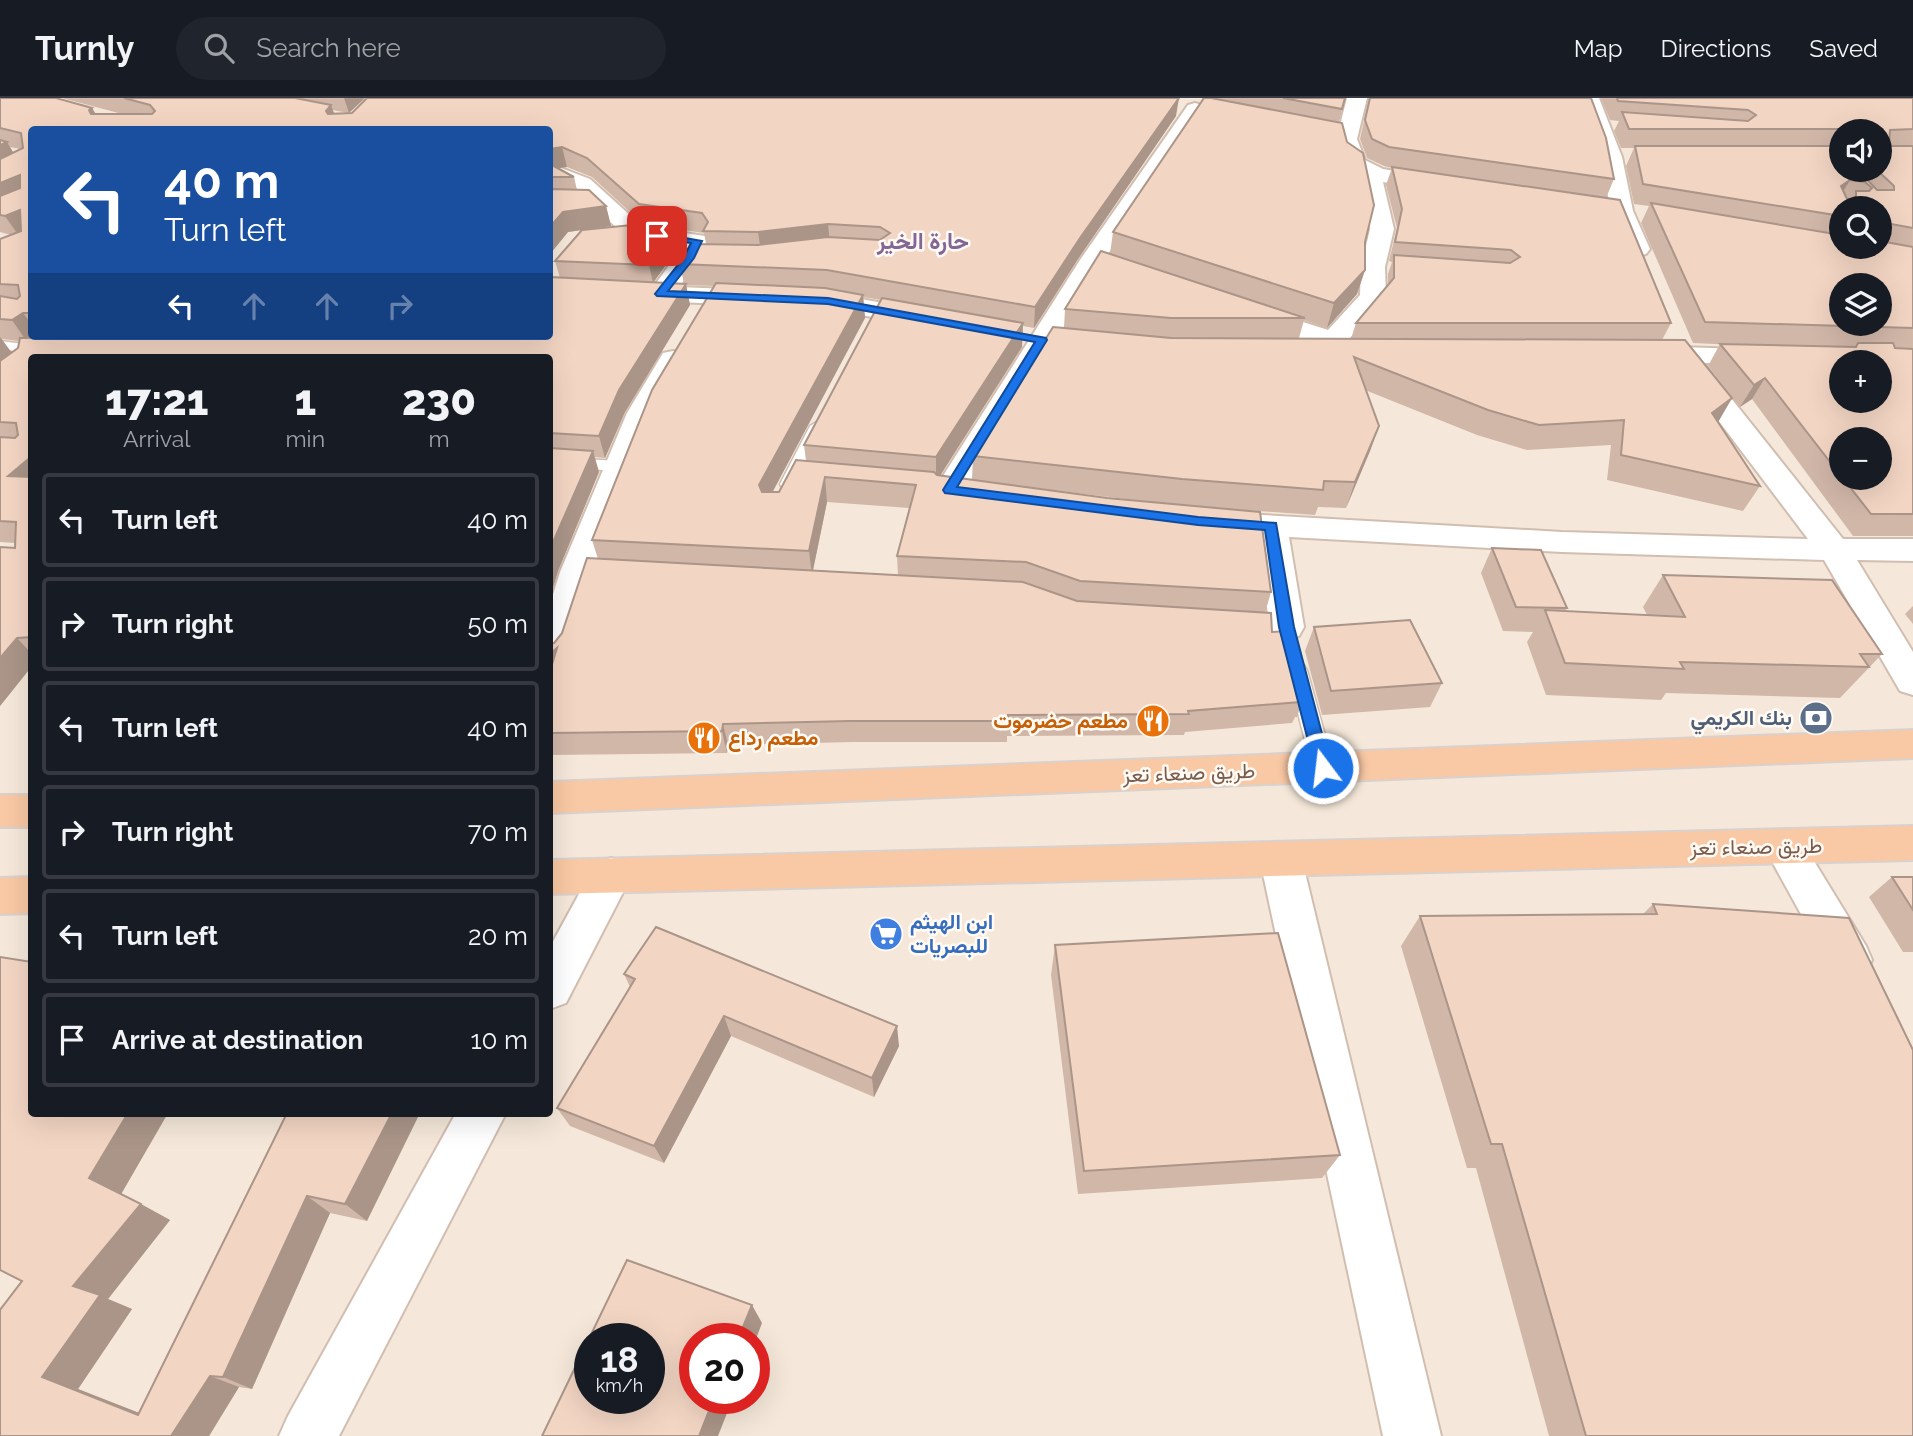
<!DOCTYPE html>
<meta charset="utf-8">
<style>
body{margin:0;font-family:Raleway,Vazirmatn,sans-serif;background:#20242c;color:#f1f3f6;height:100vh;display:flex;flex-direction:column;font-size:26px;white-space:nowrap}
*{box-sizing:border-box;margin:0}
p{font-size:23px;color:#9ea1a6}
.icon{flex:none;width:38px;height:38px;fill:none;stroke:currentColor;stroke-width:2;stroke-linecap:round;stroke-linejoin:round}
.map{position:relative;flex:1;overflow:hidden}
.side{position:absolute;left:28px;top:256px;width:525px;height:763px;display:flex;flex-direction:column;background:#171b24;border-radius:7px;box-shadow:0 7px 28px #0002}
.side>*{flex:none}
.hud{position:absolute;left:28px;top:28px;width:525px;height:214px;border-radius:7px;box-shadow:0 7px 28px #0002;background:#1a4fa0;color:#fff;overflow:hidden}
.tools{position:absolute;left:1829px;top:21px;display:grid;gap:14px}
.tools a{display:grid;place-items:center;width:63px;height:63px;border-radius:50%;background:#171b24;box-shadow:0 7px 28px #0002;font-size:35px}
.speed{position:absolute;left:574px;top:1225px;display:flex;gap:14px;font-size:35px;font-weight:700;text-align:center}
.speed>*{display:grid;place-content:center;width:91px;height:91px;border-radius:50%;background:#171b24;box-shadow:0 7px 28px #0002;line-height:1}
.speed small{font-size:18px;font-weight:400}
.speed .limit{border:10px solid #d22;background:#fff;color:#111}
.pin{position:absolute;display:grid;place-items:center;width:60px;height:60px;color:#fff;margin:-30px;border-radius:14px;box-shadow:0 4px 10px #0006}
.me{position:absolute;width:77px;margin:-38px;rotate:345deg;stroke-linejoin:round;filter:drop-shadow(0 0 5px #0008)}
.turn{display:flex;align-items:center;gap:24px;height:147px;padding:0 21px;font-size:32px}
.turn .icon{width:91px;height:91px;stroke-width:2.5}
.turn b{display:block;font-size:49px;line-height:60px}
.lanes{display:flex;align-items:center;height:66px;padding:0 21px;background:#0003;justify-content:center;gap:35px;direction:ltr}
.lanes .off{opacity:.35}
.eta{display:flex;justify-content:space-evenly;align-items:center;height:119px;text-align:center}
.eta b{font-size:42px;font-weight:800;line-height:49px}
ul{padding:0;list-style:none}
li{display:flex;align-items:center;gap:21px;height:94px;margin:0 14px 10px;padding:0 7px;border:4px solid #363941;border-radius:7px}
li div{flex:1}
li b{display:block;font-size:26px}
li em{font-style:normal}
header{display:flex;align-items:center;gap:42px;box-sizing:border-box;height:98px;padding:0 35px;background:#171b24;border-bottom:2px solid #363941}
header strong{font-size:33px}
nav{display:flex;gap:38px;margin-inline-start:auto;font-size:24px}
.search{width:490px;height:63px;background:#20242c;display:flex;align-items:center;gap:18px;box-sizing:border-box;padding:0 24px;border-radius:38px;color:#9ea1a6;font-size:26px}
.map>svg:first-child{display:block}
</style>
<header>
<strong>Turnly</strong>
<div class="search"><svg class="icon" aria-label="search" viewBox="0 0 24 24"><circle cx="10" cy="10" r="6"/><path d="M15 15l6 6"/></svg>Search here</div>
<nav><a>Map</a><a>Directions</a><a>Saved</a></nav>
</header>
<div class="map">
<svg width="1913" height="1338" viewBox="0 0 1913 1338">
<rect width="100%" height="100%" fill="#fdf6ec"/>
<path fill="#f5e8da" fill-rule="evenodd" d="M0,0H1913V1338H0ZM32,32H550V238H32ZM1841,33H1880V72H1841ZM1841,110H1880V149H1841ZM1841,187H1880V226H1841ZM32,259H550V1015H32ZM1841,264H1880V303H1841ZM1841,341H1880V380H1841ZM590,1241H649V1300H590ZM695,1241H754V1300H695Z"/>
<g fill="none" stroke-linecap="round" stroke-linejoin="round">
<defs>
<g id="service">
<polygon points="0,243 100,255 107,259 63,259 0,251"/>
<polygon points="818,323 826,328 796,386 788,391 782,390 780,386 810,328"/>
<polygon points="550,359 619,363 627,368 619,373 550,369"/>
<polygon points="1297,565 1304,567 1307,572 1334,670 1330,676 1323,678 1316,676 1312,670 1287,572 1290,567"/>
</g>
<g id="minor">
<path d="M1347,0H1367L1357,41L1365,62L1383,71L1449,82L1452,87L1449,92L1441,94L1383,84L1394,131L1385,169L1386,198L1350,240L1378,249L1382,255L1378,261C1362,265 1350,255 1334,252C1323,250 1313,258 1301,255L1297,249L1305,242L1244,221L1240,216L1244,211L1253,208L1328,232L1360,197L1361,169L1370,131L1359,76C1328,61 1340,27 1347,0Z"/>
<polygon points="1579,0 1599,0 1622,59 1633,113 1650,151 1646,156 1638,158 1630,156 1626,151 1611,113 1600,59"/>
<polygon points="1195,5 1202,7 1205,11 1104,162 969,385 998,390 1002,397 998,404 987,407 938,399 934,392 1080,162 1188,7"/>
<polygon points="561,70 590,81 643,129 705,138 709,143 701,160 679,189 828,195 927,213 936,216 940,221 936,226 927,229 828,211 550,198 550,183 654,188 683,148 628,140 574,91 553,82 550,77 553,72"/>
<polygon points="1646,248 1777,252 1780,258 1777,264 1767,266 1703,265 1843,441 1913,441 1913,463 1857,462 1913,554 1913,597 1900,593 1824,462 1562,454 1289,439 1304,529 1299,538 1287,541 1275,538 1270,529 1256,437 1199,431 1194,424 1199,417 1210,414 1562,434 1808,441 1684,277 1680,271 1686,265 1636,262 1633,256 1636,250"/>
<polygon points="673,253 683,255 687,261 655,315 594,474 568,555 562,564 550,567 550,506 560,474 627,315 663,255"/>
<polygon points="1784,732 1798,737 1866,848 1872,862 1866,876 1850,881 1834,876 1764,749 1770,737"/>
<polygon points="1281,745 1296,750 1302,762 1441,1338 1383,1338 1260,762 1266,750"/>
<polygon points="611,760 626,765 632,777 566,905 550,911 550,849 596,765"/>
<polygon points="456,1015 506,1015 339,1338 279,1338 288,1318"/>
</g>
<g id="trunk">
<polygon points="1913,632 1913,660 550,715 550,684"/>
<rect x="0" y="697" width="32" height="32"/>
<polygon points="1913,728 1913,762 550,796 550,762"/>
<polygon points="32,779 32,815 0,816 0,780"/>
</g>
</defs>
<use href="#service" stroke="#d1beb0" stroke-width="3"/>
<use href="#minor" stroke="#d1beb0" stroke-width="4"/>
<use href="#trunk" stroke="#dad1cd" stroke-width="4"/>
<use href="#service" fill="#fff" fill-rule="evenodd"/>
<use href="#minor" fill="#fff" fill-rule="evenodd"/>
<use href="#trunk" fill="#f9c8a4" fill-rule="evenodd"/>
</g>
<g fill="#d1b7a8" fill-rule="evenodd">
<path d="M0,0L92,10L96,16H122L62,0H365L349,15L332,12L334,15L1176,18L1078,161L1034,230L1023,228L1022,249L940,378L972,382L973,358L1064,230L1065,211L1110,156L1113,134L1203,2L1202,0H1345L1339,24L1365,144V172L1357,196L1327,230L1304,222L1299,240L1351,241L1356,225L1388,187V176L1392,164L1389,163L1397,130L1386,87L1392,70L1384,68L1367,60L1360,41L1369,0H1591L1614,81L1606,100L1671,225L1662,242L1732,300L1718,324L1760,388L1743,413L1607,382L1611,347L1527,352L1477,337L1365,292L1379,328L1370,353L1346,410L1318,409L1315,417L1177,407L1015,388L1271,494L1265,515L1272,534L1304,597L1297,619H1295L1292,625L1185,634L1184,637L1007,638V644H853L728,647L727,655L550,657V546L554,545L562,535L598,461L592,442L715,188L686,187L690,207L625,314L605,360L594,359L599,374L558,473L550,499V259H32V568L0,608L15,445L0,444V141L11,137L0,134ZM32,32H550V156L568,134L581,132L555,163L560,180L550,238H55L56,240H32L35,238H32ZM10,49L21,51L13,55ZM567,69L592,79L643,126L704,135L706,146L680,166L684,186L653,185L678,150L597,130L611,128L606,108L577,92L574,79L557,70ZM863,199L881,202L804,347L806,363L779,394H772L865,220ZM2,241L19,243L18,250L11,255ZM827,404L909,410L897,458L898,477L813,472Z"/>
<path d="M1601,0H1913V438H1853L1752,301L1740,309L1708,268L1720,246L1736,247L1693,245L1641,125L1649,108L1634,106L1626,68L1634,50H1621L1614,33L1619,23L1610,22ZM1841,33H1880V72H1841L1839,50H1841ZM1841,110H1880V149H1841ZM1841,341L1880,380H1841Z"/>
<polygon points="1492,450 1567,510 1565,513 1647,517 1643,509 1663,477 1882,556 1840,600 1666,595 1661,602 1546,597 1527,544 1533,534 1503,533 1481,475"/>
<polygon points="1913,508 1913,526 1905,516"/>
<polygon points="1314,529 1442,585 1430,609 1322,617 1305,553"/>
<polygon points="1892,779 1913,779 1913,854 1903,854 1869,799"/>
<polygon points="1653,806 1913,1338 1549,1338 1476,1070 1467,1070 1401,848 1420,818 1643,816"/>
<polygon points="1055,847 1340,1057 1322,1080 1078,1096 1051,877"/>
<polygon points="624,876 899,948 874,999 731,938 664,1065 570,1028 557,1010 630,889"/>
<polygon points="32,1015 168,1015 121,1096 170,1122 108,1201 132,1211 78,1291 139,1315 287,1015 367,1123 330,1115 252,1291 239,1289 209,1338 0,1338 22,1183"/>
</g>
<g fill="#aa9588">
<polygon points="344,0 365,0 349,15"/>
<polygon points="1179,0 1176,18 1078,161 1034,230 1035,209 1080,140"/>
<polygon points="331,7 338,26 326,13"/>
<polygon points="92,10 103,29 89,12"/>
<polygon points="7,44 19,64 0,72 0,47"/>
<polygon points="562,49 567,69 551,71 550,74 550,51"/>
<polygon points="20,77 32,95 0,110 0,85"/>
<polygon points="1850,82 1838,102 1841,88"/>
<polygon points="606,108 611,128 568,134 550,156 550,129 563,114"/>
<polygon points="20,112 32,131 19,138 5,118"/>
<polygon points="828,126 830,146 761,154 758,134"/>
<polygon points="675,132 678,150 653,185 649,167"/>
<polygon points="1365,172 1357,196 1327,230 1334,205"/>
<polygon points="686,186 690,207 625,314 605,360 599,338 619,292"/>
<polygon points="863,197 865,220 763,412 759,387"/>
<polygon points="23,215 32,227 32,238 35,238 27,244 12,222"/>
<polygon points="1023,225 1022,249 936,384 936,359"/>
<polygon points="0,239 12,255 0,265"/>
<polygon points="1765,280 1752,301 1740,309 1754,287"/>
<polygon points="1732,300 1717,326 1712,315"/>
<polygon points="1379,328 1370,353 1346,410 1355,384"/>
<polygon points="593,353 599,374 558,473 550,499 550,451"/>
<polygon points="32,358 32,394 8,378"/>
<polygon points="825,379 827,404 812,477 809,453"/>
<polygon points="17,540 32,556 32,568 0,608 0,560"/>
<polygon points="557,550 550,584 550,556"/>
<polygon points="723,626 728,647 727,655 722,633"/>
<polygon points="724,918 731,938 664,1065 654,1048"/>
<polygon points="897,928 899,948 874,999 872,980"/>
<polygon points="128,1015 168,1015 120,1098 89,1080"/>
<polygon points="392,1015 420,1015 367,1123 345,1106"/>
<polygon points="307,1098 330,1115 252,1291 223,1279"/>
<polygon points="141,1106 170,1122 108,1201 132,1211 78,1291 170,1327 138,1317 42,1279 73,1188"/>
<polygon points="752,1207 762,1225 754,1246 754,1241 738,1241"/>
<polygon points="210,1278 239,1289 209,1338 171,1338"/>
<polygon points="714,1300 733,1300 718,1338 699,1338"/>
</g>
<g fill="#f3d5c3" stroke="#aa9588" stroke-width="2" fill-rule="evenodd">
<polygon points="0,0 56,0 92,10 89,12 91,16 152,16 155,13 150,7 124,0 295,0 331,7 326,13 328,16 352,15 367,0 1179,0 1080,140 1035,209 827,172 680,166 695,146 758,147 828,139 880,142 890,135 880,129 828,126 758,134 703,133 708,124 702,115 639,106 587,60 562,49 550,51 550,32 32,32 32,215 23,215 12,222 0,221 0,198 17,201 20,198 18,187 0,186 0,141 21,133 20,112 5,118 0,117 0,98 20,90 20,77 0,85 0,61 23,50 21,35 0,30"/>
<polygon points="1204,0 1211,0 1342,25 1347,44 1363,55 1374,107 1365,144 1365,172 1334,205 1113,134"/>
<polygon points="1283,0 1345,0 1342,11"/>
<polygon points="1370,0 1591,0 1606,40 1614,81 1389,49 1372,41 1365,22"/>
<path d="M1617,0H1913V31L1890,32L1889,46L1892,48H1913V130L1891,126H1880V110H1841V118L1643,86L1635,48H1837L1841,53V72H1858L1877,92H1894V88L1877,72H1880V33H1854L1852,31H1629L1622,14L1748,23L1756,17L1748,12L1618,3ZM1850,82L1865,84L1872,90L1869,93H1856V101L1853,103L1847,101L1841,88Z"/>
<polygon points="0,42 7,44 0,47"/>
<polygon points="550,66 574,79 550,79"/>
<polygon points="1392,69 1620,102 1671,225 1356,225 1394,180 1394,157 1510,165 1520,159 1511,152 1395,144 1402,111"/>
<polygon points="550,91 589,92 606,108 563,114 550,129"/>
<path d="M1651,105L1841,137V149H1880V143L1913,149V230L1705,224ZM1841,187H1880V226H1841Z"/>
<polygon points="632,127 675,132 649,167 555,163 582,132"/>
<polygon points="1101,153 1305,220 1171,220 1065,211"/>
<polygon points="550,179 686,186 619,292 599,338 550,335 550,259 32,259 32,358 8,378 32,379 32,539 17,540 0,560 0,449 15,450 16,424 0,423 0,339 15,340 18,337 16,325 0,324 0,263 18,250 20,240 95,239 95,238 550,238"/>
<polygon points="716,185 825,190 863,197 759,387 762,394 779,394 796,362 934,374 937,377 1107,400 1260,414 1271,494 1080,483 1026,464 897,458 916,387 825,379 809,453 592,442 652,292"/>
<polygon points="882,200 1023,225 936,359 804,347"/>
<polygon points="1053,229 1171,240 1685,242 1732,300 1712,315 1760,388 1621,357 1624,322 1539,327 1488,312 1354,259 1379,328 1355,384 1324,383 1323,392 1182,381 973,358"/>
<path d="M1858,245H1893L1895,250L1913,251V416H1871L1843,380H1880V341H1841V378L1765,280L1754,287L1720,246L1856,249ZM1841,264H1880V303H1841Z"/>
<polygon points="550,350 593,353 550,451"/>
<polygon points="1492,450 1541,452 1567,510 1516,509"/>
<polygon points="587,460 1023,484 1077,503 1271,515 1272,534 1288,533 1304,597 1298,598 1300,604 1188,613 1189,616 1008,617 1008,623 850,623 723,626 722,633 550,635 550,573 557,550 550,556 550,546 554,545 562,535"/>
<polygon points="1663,477 1832,482 1882,556 1860,556 1869,569 1680,564 1684,571 1565,565 1545,512 1685,519"/>
<polygon points="1410,522 1442,585 1331,593 1314,529"/>
<polygon points="1892,779 1913,779 1913,812"/>
<polygon points="1653,806 1849,820 1913,952 1913,1338 1586,1338 1502,1046 1491,1046 1420,818 1657,816"/>
<polygon points="656,829 897,928 872,980 724,918 654,1048 557,1010 635,881 624,876"/>
<polygon points="1278,835 1340,1057 1084,1073 1055,847"/>
<polygon points="0,859 32,864 32,1015 128,1015 89,1080 141,1106 73,1188 100,1197 42,1279 138,1317 287,1015 392,1015 345,1106 307,1098 223,1279 210,1278 171,1338 0,1338 0,1212 22,1183 0,1172"/>
<path d="M627,1162L752,1207L738,1241H695V1300H714L699,1338H542ZM590,1241H649V1300H590Z"/>
</g>
<polygon fill="#1a73e8" stroke="#114b97" stroke-width="2" points="657,135 702,143 694,160 668,193 828,200 1046,240 1047,242 957,389 1198,419 1276,425 1294,529 1331,670 1328,674 1323,676 1315,670 1279,529 1265,432 1198,427 945,395 943,392 1035,244 828,206 657,198 655,196 684,159 691,145 653,140 653,136"/>
<defs>
<symbol id="bank-disc" viewBox="-11 -11 22 22"><circle r="9.5" fill="#5c6f8a" stroke="#fffaf3"/><path d="M-6-4H6V4H-6ZM0-2.3a2.3 2.3 0 1 0 0 4.6a2.3 2.3 0 1 0 0-4.6Z" fill="#fff"/></symbol>
<symbol id="restaurant-disc" viewBox="-11 -11 22 22"><circle r="9.5" fill="#e8710a" stroke="#fffaf3"/><path d="M-5-6h1v4h1v-4h1v4h1v-4h1v5L-1.5 .5V6h-2V.5L-5-1ZM5-6V6H3V1.5H1.5Q1.5-4 5-6Z" fill="#fff"/></symbol>
<symbol id="supermarket-disc" viewBox="-11 -11 22 22"><circle r="9.5" fill="#3f7fe0" stroke="#fffaf3"/><path d="M-6-5.5h2.5l.6 2H6L4.5 2H-2.5L-4.4-4H-6ZM-1.5 3.2a1.3 1.3 0 1 0 .1 0ZM3 3.2a1.3 1.3 0 1 0 .1 0Z" fill="#fff"/></symbol>
</defs>
<g fill-rule="evenodd">
<use href="#bank-disc" x="1797" y="601" width="38" height="38"/>
<use href="#restaurant-disc" x="1134" y="604" width="38" height="38"/>
<use href="#restaurant-disc" x="685" y="621" width="38" height="38"/>
<use href="#supermarket-disc" x="867" y="817" width="38" height="38"/>
</g>
<g text-anchor="middle" stroke-width="5" stroke-linejoin="round" paint-order="stroke">
<g font-size="21" font-weight="bold" fill="#4e5e75" stroke="#fffaf3" text-anchor="end">
<text x="1792" y="627">بنك الكريمي</text>
</g>
<g font-size="21" font-weight="bold" fill="#c56008" stroke="#fffaf3" text-anchor="end">
<text x="1128" y="630">مطعم حضرموت</text>
<text x="728" y="647" text-anchor="start">مطعم رداع</text>
</g>
<g font-size="21" fill="#7a5c4d" stroke="#fffaf3">
<text transform="translate(1189 675) rotate(-2)" y="7">طريق صنعاء تعز</text>
<text transform="translate(1756 749) rotate(-1)" y="7">طريق صنعاء تعز</text>
</g>
<g font-size="21" font-weight="bold" fill="#366cbe" stroke="#fffaf3" text-anchor="start">
<text x="910" y="831">ابن الهيثم<tspan x="910" dy="24">للبصريات</tspan></text>
</g>
<g font-size="23" font-weight="bold" fill="#846695" stroke="#fffaf3">
<text x="923" y="151">حارة الخير</text>
</g>
</g>
</svg>
<div class="tools">
<a><svg class="icon" aria-label="sound" viewBox="0 0 24 24"><path d="M4 9h4l5-4v14l-5-4H4zM17 9q2 3 0 6"/></svg></a>
<a><svg class="icon" aria-label="search" viewBox="0 0 24 24"><circle cx="10" cy="10" r="6"/><path d="M15 15l6 6"/></svg></a>
<a><svg class="icon" aria-label="layers" viewBox="0 0 24 24"><path d="M12 4l9 5-9 5-9-5zM3 14l9 5 9-5"/></svg></a>
<a>+</a>
<a>−</a>
</div>
<div class="speed"><div>18<small>km/h</small></div><div class="limit">20</div></div>
<div class="pin" style="left:657px;top:138px;background:#d93025"><svg class="icon" aria-label="arrive" viewBox="0 0 24 24"><path d="M6 21V4h12l-3 4 3 4H6"/></svg></div>
<svg class="me" style="left:1323px;top:670px" viewBox="-20 -20 40 40"><circle r="17" fill="#1a73e8" stroke="#fff" stroke-width="3"/><path d="M0-11L8 9 0 5-8 9z" fill="#fff"/></svg>
<div class="hud">
<div class="turn"><svg class="icon" aria-label="left" viewBox="0 0 24 24"><path d="M17 20v-9H6M10 6l-5 5 5 5"/></svg><div><b>40 m</b>Turn left</div></div>
<div class="lanes"><svg class="icon" aria-label="left" viewBox="0 0 24 24"><path d="M17 20v-9H6M10 6l-5 5 5 5"/></svg><svg class="icon off" aria-label="ahead" viewBox="0 0 24 24"><path d="M12 20V5M6 11l6-6 6 6"/></svg><svg class="icon off" aria-label="ahead" viewBox="0 0 24 24"><path d="M12 20V5M6 11l6-6 6 6"/></svg><svg class="icon off" aria-label="right" viewBox="0 0 24 24"><path d="M7 20v-9h11M14 6l5 5-5 5"/></svg></div>
</div>
<section class="side">
<div class="eta">
<div><b>17:21</b><p>Arrival</p></div>
<div><b>1</b><p>min</p></div>
<div><b>230</b><p>m</p></div>
</div>
<ul>
<li><svg class="icon" aria-label="left" viewBox="0 0 24 24"><path d="M17 20v-9H6M10 6l-5 5 5 5"/></svg><div><b>Turn left</b></div><em>40 m</em></li>
<li><svg class="icon" aria-label="right" viewBox="0 0 24 24"><path d="M7 20v-9h11M14 6l5 5-5 5"/></svg><div><b>Turn right</b></div><em>50 m</em></li>
<li><svg class="icon" aria-label="left" viewBox="0 0 24 24"><path d="M17 20v-9H6M10 6l-5 5 5 5"/></svg><div><b>Turn left</b></div><em>40 m</em></li>
<li><svg class="icon" aria-label="right" viewBox="0 0 24 24"><path d="M7 20v-9h11M14 6l5 5-5 5"/></svg><div><b>Turn right</b></div><em>70 m</em></li>
<li><svg class="icon" aria-label="left" viewBox="0 0 24 24"><path d="M17 20v-9H6M10 6l-5 5 5 5"/></svg><div><b>Turn left</b></div><em>20 m</em></li>
<li><svg class="icon" aria-label="arrive" viewBox="0 0 24 24"><path d="M6 21V4h12l-3 4 3 4H6"/></svg><div><b>Arrive at destination</b></div><em>10 m</em></li>
</ul>
</section>
</div>
